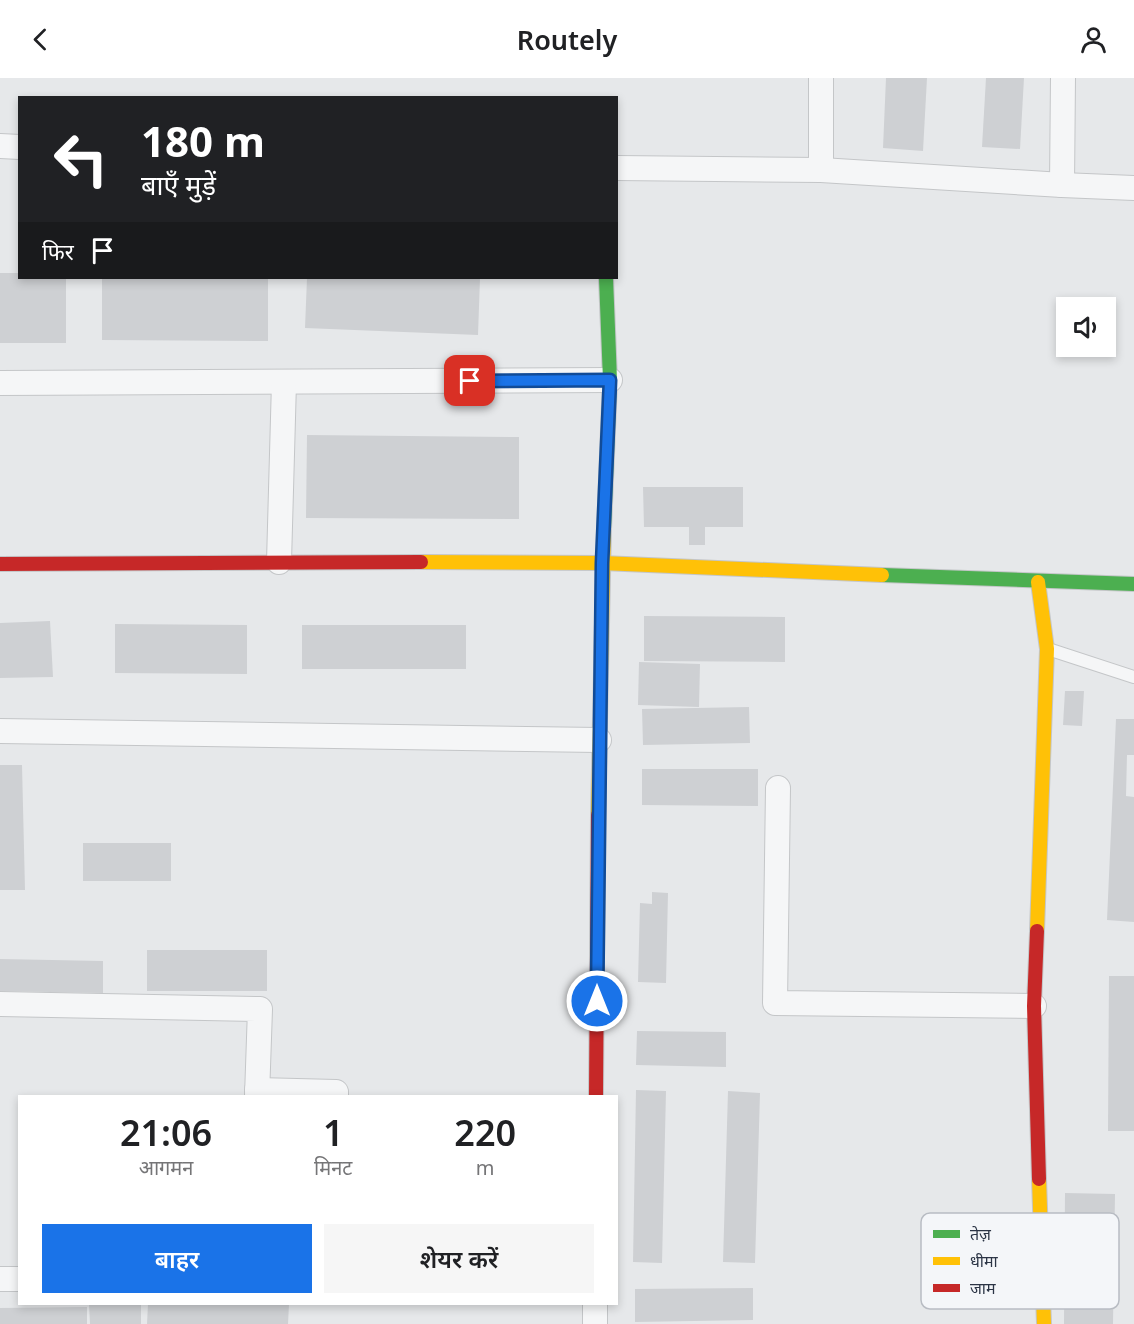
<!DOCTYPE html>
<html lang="hi">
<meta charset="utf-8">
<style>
body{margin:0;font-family:"Noto Sans","Noto Sans Devanagari",sans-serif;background:#f6f6f6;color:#202124;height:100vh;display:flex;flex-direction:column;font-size:22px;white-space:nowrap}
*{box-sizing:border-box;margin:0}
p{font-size:20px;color:#757577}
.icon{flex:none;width:33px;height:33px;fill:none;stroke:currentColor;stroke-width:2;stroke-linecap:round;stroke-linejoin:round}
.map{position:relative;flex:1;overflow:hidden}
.panel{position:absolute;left:18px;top:1017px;width:600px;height:210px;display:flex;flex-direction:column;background:#fff;border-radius:0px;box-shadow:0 3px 9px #0003}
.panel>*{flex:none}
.banner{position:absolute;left:18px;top:18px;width:600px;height:183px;border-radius:0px;box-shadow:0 3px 9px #0003;background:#202124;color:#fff;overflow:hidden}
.fabs{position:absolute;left:1056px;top:219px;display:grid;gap:12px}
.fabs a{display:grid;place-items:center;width:60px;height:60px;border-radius:0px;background:#fff;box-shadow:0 3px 9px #0003;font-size:30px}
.pin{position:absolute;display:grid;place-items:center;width:51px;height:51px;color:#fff;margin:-26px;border-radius:12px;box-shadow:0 3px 9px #0006}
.me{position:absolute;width:66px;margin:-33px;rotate:0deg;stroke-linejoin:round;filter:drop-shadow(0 0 4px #0008)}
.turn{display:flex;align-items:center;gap:21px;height:126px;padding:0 24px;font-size:27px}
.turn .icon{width:78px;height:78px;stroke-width:2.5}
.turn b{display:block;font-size:42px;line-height:51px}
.then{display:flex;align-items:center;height:57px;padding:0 24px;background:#0003;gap:12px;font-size:22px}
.eta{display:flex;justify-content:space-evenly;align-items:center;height:102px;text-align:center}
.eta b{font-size:36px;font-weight:600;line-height:42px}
.primary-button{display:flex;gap:12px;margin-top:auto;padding:12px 24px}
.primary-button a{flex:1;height:69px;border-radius:0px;background:#1a73e8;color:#fff;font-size:24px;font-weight:600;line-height:69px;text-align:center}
.primary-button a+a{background:#f6f6f6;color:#202124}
header{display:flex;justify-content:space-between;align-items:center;height:78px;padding:0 24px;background:#fff;font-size:27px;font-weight:600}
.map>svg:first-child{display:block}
</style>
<header><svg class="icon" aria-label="back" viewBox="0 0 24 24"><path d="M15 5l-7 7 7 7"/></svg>Routely<svg class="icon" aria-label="person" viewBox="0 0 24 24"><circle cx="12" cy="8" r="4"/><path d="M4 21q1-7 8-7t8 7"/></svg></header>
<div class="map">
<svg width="1134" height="1246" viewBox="0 0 1134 1246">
<rect width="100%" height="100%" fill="#e6e8ea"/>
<g fill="#ced0d3">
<polygon points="886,0 927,0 923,73 883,70"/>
<polygon points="986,0 1024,0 1020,71 982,69"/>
<polygon points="0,195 20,195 20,200 66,200 66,265 0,265"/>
<polygon points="102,200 268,200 268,263 102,262"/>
<polygon points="307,200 480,200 478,257 305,250"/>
<polygon points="307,357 519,359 519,441 306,440"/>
<polygon points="643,409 743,409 743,449 705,449 705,467 689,467 689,449 644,449"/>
<polygon points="644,538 785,539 785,584 644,583"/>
<polygon points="50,543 53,599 0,600 0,545"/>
<polygon points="115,546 247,547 247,596 115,595"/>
<rect x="302" y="547" width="164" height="44"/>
<polygon points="639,584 700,586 699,629 638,627"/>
<polygon points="1065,613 1084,613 1082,648 1063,647"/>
<polygon points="749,629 750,665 643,667 642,631"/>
<polygon points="1116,641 1134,641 1134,677 1127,677 1126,718 1134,719 1134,844 1107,842"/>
<polygon points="0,687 22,687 25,812 0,812"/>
<polygon points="642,691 758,691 758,728 642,727"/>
<rect x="83" y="765" width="88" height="38"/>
<polygon points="652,814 668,815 666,905 638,904 640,825 652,826"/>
<rect x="147" y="872" width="120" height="41"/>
<polygon points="0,881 103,883 103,915 0,913"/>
<polygon points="1109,898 1134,898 1134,1053 1108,1053"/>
<polygon points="637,953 726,954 726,989 636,987"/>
<polygon points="636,1012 666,1013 662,1185 633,1184"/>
<polygon points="728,1013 760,1015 755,1185 723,1184"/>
<polygon points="1065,1115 1115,1116 1113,1246 1064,1246"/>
<polygon points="753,1210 753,1242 635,1244 635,1211"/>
<polygon points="89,1226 141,1226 141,1246 90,1246"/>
<polygon points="148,1226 289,1226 288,1246 147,1246"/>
<polygon points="87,1229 87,1246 0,1246 0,1230"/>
</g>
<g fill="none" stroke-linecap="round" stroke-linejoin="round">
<defs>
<polyline id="lane" points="1048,571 1134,599"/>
<g id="street">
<polyline points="0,68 20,69"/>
<polyline points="616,90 821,92 1062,107 1134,110"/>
<polyline points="821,92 821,0"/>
<polyline points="1062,107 1063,0"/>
<polyline points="0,305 610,302"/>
<polyline points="279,484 284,304"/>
<polyline points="0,653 599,662"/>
<polyline points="778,710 775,925 1034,928"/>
<polyline points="0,926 260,931 257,1018"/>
<polyline points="257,1012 336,1014 336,1018"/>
<polyline points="0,1201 20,1201"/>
<polyline points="595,1246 595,1226"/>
</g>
<g id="fast">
<polyline points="604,451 610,302 606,200"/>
<polyline points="882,497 1134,506"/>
</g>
<g id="slow">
<polyline points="421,484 602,485 882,497"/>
<polyline points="598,737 604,451"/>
<polyline points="1037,853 1047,571 1038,504"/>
<polyline points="1039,1101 1044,1246"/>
</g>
<g id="jam">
<polyline points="0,486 421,484"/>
<polyline points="1037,853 1034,928 1039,1101"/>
<polyline points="596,1018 598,737"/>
</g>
</defs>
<use href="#lane" stroke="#c4c6c8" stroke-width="14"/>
<use href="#street" stroke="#c4c6c8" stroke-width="26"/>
<use href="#fast" stroke="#c4c6c8" stroke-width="16"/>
<use href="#slow" stroke="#c4c6c8" stroke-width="16"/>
<use href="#jam" stroke="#c4c6c8" stroke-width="16"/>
<use href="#lane" stroke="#f5f6f7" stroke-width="12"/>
<use href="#street" stroke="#f5f6f7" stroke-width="24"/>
<use href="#fast" stroke="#4caf50" stroke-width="14"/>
<use href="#slow" stroke="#ffc107" stroke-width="14"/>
<use href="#jam" stroke="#c62828" stroke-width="14"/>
</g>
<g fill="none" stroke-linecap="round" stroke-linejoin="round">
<defs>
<polyline id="route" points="470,303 610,302 602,485 597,923"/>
</defs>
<use href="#route" stroke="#114b97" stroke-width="15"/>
<use href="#route" stroke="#1a73e8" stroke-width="10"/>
</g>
<rect x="921" y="1135" width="198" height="96" rx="9" fill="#f4f6f9" stroke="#b8bcc3" stroke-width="1.5"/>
<rect x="933" y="1152" width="27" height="8" fill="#4caf50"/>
<rect x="933" y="1179" width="27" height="8" fill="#ffc107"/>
<rect x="933" y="1206" width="27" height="8" fill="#c62828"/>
<g font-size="16" fill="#2b3445">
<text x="970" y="1162">तेज़</text>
<text x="970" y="1189">धीमा</text>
<text x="970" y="1216">जाम</text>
</g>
</svg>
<div class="fabs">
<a><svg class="icon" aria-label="sound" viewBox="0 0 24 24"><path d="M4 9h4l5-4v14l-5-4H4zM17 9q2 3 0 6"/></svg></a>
</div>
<div class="pin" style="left:470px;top:303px;background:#d93025"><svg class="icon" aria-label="arrive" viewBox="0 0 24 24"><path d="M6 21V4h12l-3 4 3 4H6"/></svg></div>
<svg class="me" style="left:597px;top:923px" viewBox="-20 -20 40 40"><circle r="17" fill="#1a73e8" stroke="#fff" stroke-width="3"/><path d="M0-11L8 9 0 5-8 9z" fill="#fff"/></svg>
<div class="banner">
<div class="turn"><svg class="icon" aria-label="left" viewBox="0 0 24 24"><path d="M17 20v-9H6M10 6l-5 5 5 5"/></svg><div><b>180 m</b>बाएँ मुड़ें</div></div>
<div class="then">फिर<svg class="icon" aria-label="arrive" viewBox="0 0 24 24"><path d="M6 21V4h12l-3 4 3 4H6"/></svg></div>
</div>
<section class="panel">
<div class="eta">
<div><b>21:06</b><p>आगमन</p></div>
<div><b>1</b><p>मिनट</p></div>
<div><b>220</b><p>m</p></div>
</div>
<div class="primary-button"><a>बाहर</a><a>शेयर करें</a></div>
</section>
</div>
